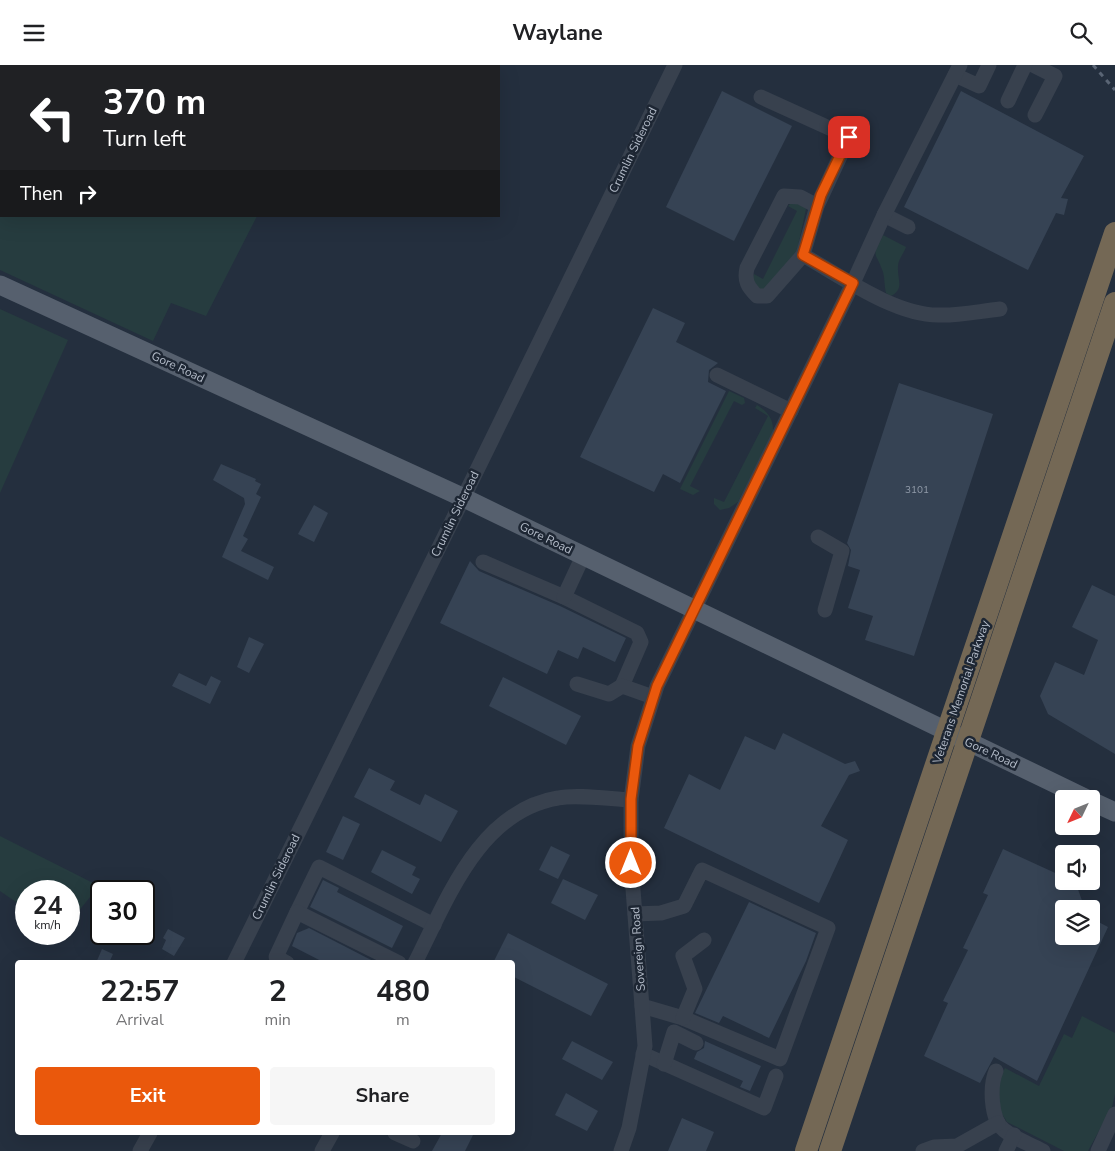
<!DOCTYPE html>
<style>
body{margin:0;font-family:"Nunito Sans",sans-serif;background:#f6f6f6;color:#202124;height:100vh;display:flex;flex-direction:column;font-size:19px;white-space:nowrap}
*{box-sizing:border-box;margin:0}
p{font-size:16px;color:#757577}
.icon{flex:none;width:28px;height:28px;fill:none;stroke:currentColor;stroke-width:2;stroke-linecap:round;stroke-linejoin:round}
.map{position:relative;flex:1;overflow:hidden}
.panel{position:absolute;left:15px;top:895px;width:500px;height:175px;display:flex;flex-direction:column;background:#fff;border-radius:5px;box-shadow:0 5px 20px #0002}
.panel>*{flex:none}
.guide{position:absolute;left:0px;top:0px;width:500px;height:152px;box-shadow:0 5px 20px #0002;background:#202124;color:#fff;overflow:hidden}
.needle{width:32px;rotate:227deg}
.fabs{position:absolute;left:1055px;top:725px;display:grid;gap:10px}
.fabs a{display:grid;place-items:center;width:45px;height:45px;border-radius:5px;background:#fff;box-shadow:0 5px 20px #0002;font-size:25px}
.speed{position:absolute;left:15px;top:815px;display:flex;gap:10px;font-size:25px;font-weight:700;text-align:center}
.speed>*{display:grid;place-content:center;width:65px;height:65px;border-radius:50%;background:#fff;box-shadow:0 5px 20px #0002;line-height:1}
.speed small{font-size:12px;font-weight:400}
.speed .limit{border:2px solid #111;border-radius:8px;background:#fff;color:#111}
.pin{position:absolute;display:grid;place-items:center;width:42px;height:42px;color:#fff;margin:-21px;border-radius:10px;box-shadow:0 2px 8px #0006}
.me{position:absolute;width:55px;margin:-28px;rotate:0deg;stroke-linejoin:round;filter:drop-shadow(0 0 4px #0008)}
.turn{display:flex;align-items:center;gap:18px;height:105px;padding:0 20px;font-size:22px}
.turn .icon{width:65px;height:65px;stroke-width:2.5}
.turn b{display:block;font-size:35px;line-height:42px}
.then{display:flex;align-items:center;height:48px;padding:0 20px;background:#0003;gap:10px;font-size:19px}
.eta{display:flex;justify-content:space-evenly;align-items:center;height:85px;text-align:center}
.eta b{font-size:30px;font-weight:700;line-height:35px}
.action{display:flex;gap:10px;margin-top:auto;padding:10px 20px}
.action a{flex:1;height:58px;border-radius:5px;background:#ea580c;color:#fff;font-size:20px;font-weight:700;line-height:58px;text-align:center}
.action a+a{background:#f6f6f6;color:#202124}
header{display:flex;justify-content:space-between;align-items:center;height:65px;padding:0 20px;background:#fff;font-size:22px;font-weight:700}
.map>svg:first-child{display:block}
</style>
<header><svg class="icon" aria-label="menu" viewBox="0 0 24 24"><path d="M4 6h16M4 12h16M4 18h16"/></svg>Waylane<svg class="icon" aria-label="search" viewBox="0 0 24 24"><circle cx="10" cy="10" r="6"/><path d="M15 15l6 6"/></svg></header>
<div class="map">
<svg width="1115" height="1086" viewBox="0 0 1115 1086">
<rect width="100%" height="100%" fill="#242f3e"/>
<g fill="#263c3f">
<polygon points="0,0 147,1 1,1 1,151 257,151 206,251 171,238 153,276 0,205"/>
<polygon points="791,138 803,139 806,144 797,186 766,224 759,224 752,215 754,209 763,214 797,146 788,141"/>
<path d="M883,170L906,182C904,188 898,195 898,201C897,214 905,224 891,231L886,228C884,221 885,214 883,207C875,184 871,195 883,170Z"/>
<polygon points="0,244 68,275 0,428"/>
<polygon points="729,326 744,333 745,338 742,340 734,336 690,421 700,426 693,430 680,424"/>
<path d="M757,340C768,347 774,354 773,368L738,437L729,443L720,445L714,439V433L724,437L768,351L755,343Z"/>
<polygon points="0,771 99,821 69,858 69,826 26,826 26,844 0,826"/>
<polygon points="1082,951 1115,968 1115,1029 1112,1042 1088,1086 1064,1086 1007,1057 997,1041 997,1018 1005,1003 1039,1021 1064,969 1072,973"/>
</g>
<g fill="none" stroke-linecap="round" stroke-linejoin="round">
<g stroke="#17263c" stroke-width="3">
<polyline points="29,1 29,0"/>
<polyline points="0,59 1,56"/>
</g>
</g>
<g fill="#364354">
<polygon points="722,26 792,61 734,176 666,142"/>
<polygon points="961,26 1084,91 1061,133 1068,134 1064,150 1056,148 1028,205 904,142"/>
<polygon points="653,243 685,258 676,277 718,298 709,305 708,317 726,326 680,418 663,409 654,427 580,392"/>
<polygon points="899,318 993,349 914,591 865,575 873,551 848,543 860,505 848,501 851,485 847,478"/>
<polygon points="221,399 256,414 255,416 261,419 256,429 261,432 243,471 248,474 241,486 274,502 268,515 222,492 245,439 244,433 213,415"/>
<polygon points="314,440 328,448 314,477 298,469"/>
<polygon points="470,496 479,506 560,541 626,573 615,597 583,582 578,594 558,585 547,609 440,558"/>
<polygon points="1092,520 1115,531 1115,689 1048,649 1040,631 1055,597 1084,610 1098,575 1072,562"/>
<polygon points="249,572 264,579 249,608 237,602"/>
<polygon points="179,608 206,621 211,611 221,616 210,639 172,621"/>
<polygon points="503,612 581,651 566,680 489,641"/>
<polygon points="783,668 845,699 855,696 860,706 849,710 821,761 848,775 819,838 664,763 689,709 720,725 745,671 775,685"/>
<polygon points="369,703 395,716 390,725 420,740 425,729 458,746 441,777 354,732"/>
<polygon points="343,751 360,759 343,795 326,787"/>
<polygon points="551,781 570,790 558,814 539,805"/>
<polygon points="1003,784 1064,812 1064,816 1075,816 1085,844 1064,844 1064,871 1091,871 1091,853 1108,862 1037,1016 994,992 980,1018 924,991 948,938 943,936 968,885 963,883 988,830 983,828"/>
<polygon points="382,785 416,802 412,810 420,814 412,829 371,807"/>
<polygon points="563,814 598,830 585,855 551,838"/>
<polygon points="323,815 339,823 337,827 403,861 392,883 310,842"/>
<polygon points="749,837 816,868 806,896 769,973 723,951 719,958 695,948"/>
<polygon points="309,863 377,898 325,898 292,881 297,868"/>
<polygon points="168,864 185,873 174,891 162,884 166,875 163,873"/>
<polygon points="508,868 608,919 591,951 512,911 512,898 493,898"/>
<polygon points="102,884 113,889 109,898 96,898"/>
<polygon points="572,976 613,997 602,1015 562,994"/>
<polygon points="705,976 761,1001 750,1026 740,1022 743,1016 694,994 697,987 704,983"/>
<polygon points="566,1028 598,1046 587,1066 555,1050"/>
<polygon points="682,1053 714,1067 706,1086 668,1086"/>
<polygon points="442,1068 474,1068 465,1086 432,1086"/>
</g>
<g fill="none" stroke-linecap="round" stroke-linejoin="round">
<g stroke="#38414e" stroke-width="15">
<polyline points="1033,0 1055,11 1035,50"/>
<polyline points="955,10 979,21 989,0"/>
<polyline points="761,32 849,72 817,141"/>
<polyline points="1008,36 1025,0"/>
<path d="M784,131L800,132L817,141L803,190L767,231H757C748,222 744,216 747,203Z"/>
<polyline points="884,150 908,162"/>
<path d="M803,190C842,212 895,250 938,250C958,251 980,246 1000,244"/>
<polyline points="717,310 791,346"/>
<polyline points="818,472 842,486 825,545"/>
<polyline points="483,497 564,532 637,568 641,577 622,621"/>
<polyline points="564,532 583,491"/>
<polyline points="577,619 609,629 622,621 653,632"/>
<polyline points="297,847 319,802 434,860"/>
<polyline points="635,849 661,848 684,841 702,805 828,863 780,994 683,953 642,941"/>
<polyline points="234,898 454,452 675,0"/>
<polyline points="287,898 276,892 297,847 399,898"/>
<path d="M415,898C447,835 479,746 558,733C577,729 610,734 631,735"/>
<polyline points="683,953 695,924 683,891 704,875"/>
<polyline points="643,989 764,1043 776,1011"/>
<polyline points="664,999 674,967 696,978"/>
<path d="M996,1006C990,1020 990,1054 1004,1065C1015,1074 1030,1079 1043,1086"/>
<polyline points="395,1068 413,1076"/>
<polyline points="140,1086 150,1068"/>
<polyline points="322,1086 332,1068"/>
<polyline points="621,1086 629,1063 645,981 631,798 631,735 638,681 657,621 853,218 884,150 960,0"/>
<polyline points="923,1086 934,1082 957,1081 998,1058"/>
<polyline points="1006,1086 1014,1070"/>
<polyline points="1098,1086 1115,1049"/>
</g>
<g stroke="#56606e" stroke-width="19">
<polyline points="0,220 464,433 1087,734"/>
<polyline points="1091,736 1115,747"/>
</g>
<g stroke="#746855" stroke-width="22">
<polyline points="806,1086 1115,168"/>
<polyline points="830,1086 1115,238"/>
</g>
<polyline stroke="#5a6575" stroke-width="3" stroke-dasharray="5 5" stroke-linecap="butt" points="1093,0 1115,25"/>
</g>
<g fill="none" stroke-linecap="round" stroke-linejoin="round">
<defs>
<polyline id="route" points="631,798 631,734 638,681 657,621 853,218 803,190 821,130 849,72"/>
</defs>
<use href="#route" stroke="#983908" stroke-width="12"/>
<use href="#route" stroke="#ea580c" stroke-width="9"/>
</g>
<g text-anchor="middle" stroke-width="5" stroke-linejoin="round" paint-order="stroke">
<g font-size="10" fill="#929caa">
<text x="917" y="428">3101</text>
</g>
<g font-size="12" fill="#b4bcc9" stroke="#1d2633">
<text transform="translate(633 85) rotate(-64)" y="4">Crumlin Sideroad</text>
<text transform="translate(178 302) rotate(25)" y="4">Gore Road</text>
<text transform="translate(455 449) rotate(-64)" y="4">Crumlin Sideroad</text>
<text transform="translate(546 473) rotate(26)" y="4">Gore Road</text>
<text transform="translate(961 627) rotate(-71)" y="4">Veterans Memorial Parkway</text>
<text transform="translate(991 688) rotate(25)" y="4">Gore Road</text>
<text transform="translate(276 812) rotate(-64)" y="4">Crumlin Sideroad</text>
<text transform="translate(638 884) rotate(-94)" y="4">Sovereign Road</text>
</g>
</g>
</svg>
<div class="fabs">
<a><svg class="needle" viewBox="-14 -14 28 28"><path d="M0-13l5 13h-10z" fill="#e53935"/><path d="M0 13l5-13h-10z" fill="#757577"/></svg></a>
<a><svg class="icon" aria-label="sound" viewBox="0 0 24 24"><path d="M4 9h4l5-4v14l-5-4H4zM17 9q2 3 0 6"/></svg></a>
<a><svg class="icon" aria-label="layers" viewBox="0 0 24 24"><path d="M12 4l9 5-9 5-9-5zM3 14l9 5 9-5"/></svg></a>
</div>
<div class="speed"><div>24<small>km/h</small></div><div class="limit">30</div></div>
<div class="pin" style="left:849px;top:72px;background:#d93025"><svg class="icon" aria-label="arrive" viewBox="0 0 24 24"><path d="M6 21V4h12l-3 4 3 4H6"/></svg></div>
<svg class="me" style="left:631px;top:798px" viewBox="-20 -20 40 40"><circle r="17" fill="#ea580c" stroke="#fff" stroke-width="3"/><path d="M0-11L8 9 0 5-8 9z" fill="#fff"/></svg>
<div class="guide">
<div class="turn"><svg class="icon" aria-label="left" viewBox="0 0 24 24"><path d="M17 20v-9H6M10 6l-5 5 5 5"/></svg><div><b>370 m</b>Turn left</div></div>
<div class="then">Then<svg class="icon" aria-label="right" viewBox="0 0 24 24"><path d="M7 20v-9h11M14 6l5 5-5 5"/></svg></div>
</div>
<section class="panel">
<div class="eta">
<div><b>22:57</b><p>Arrival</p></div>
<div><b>2</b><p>min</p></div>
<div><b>480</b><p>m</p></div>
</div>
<div class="action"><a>Exit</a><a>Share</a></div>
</section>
</div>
